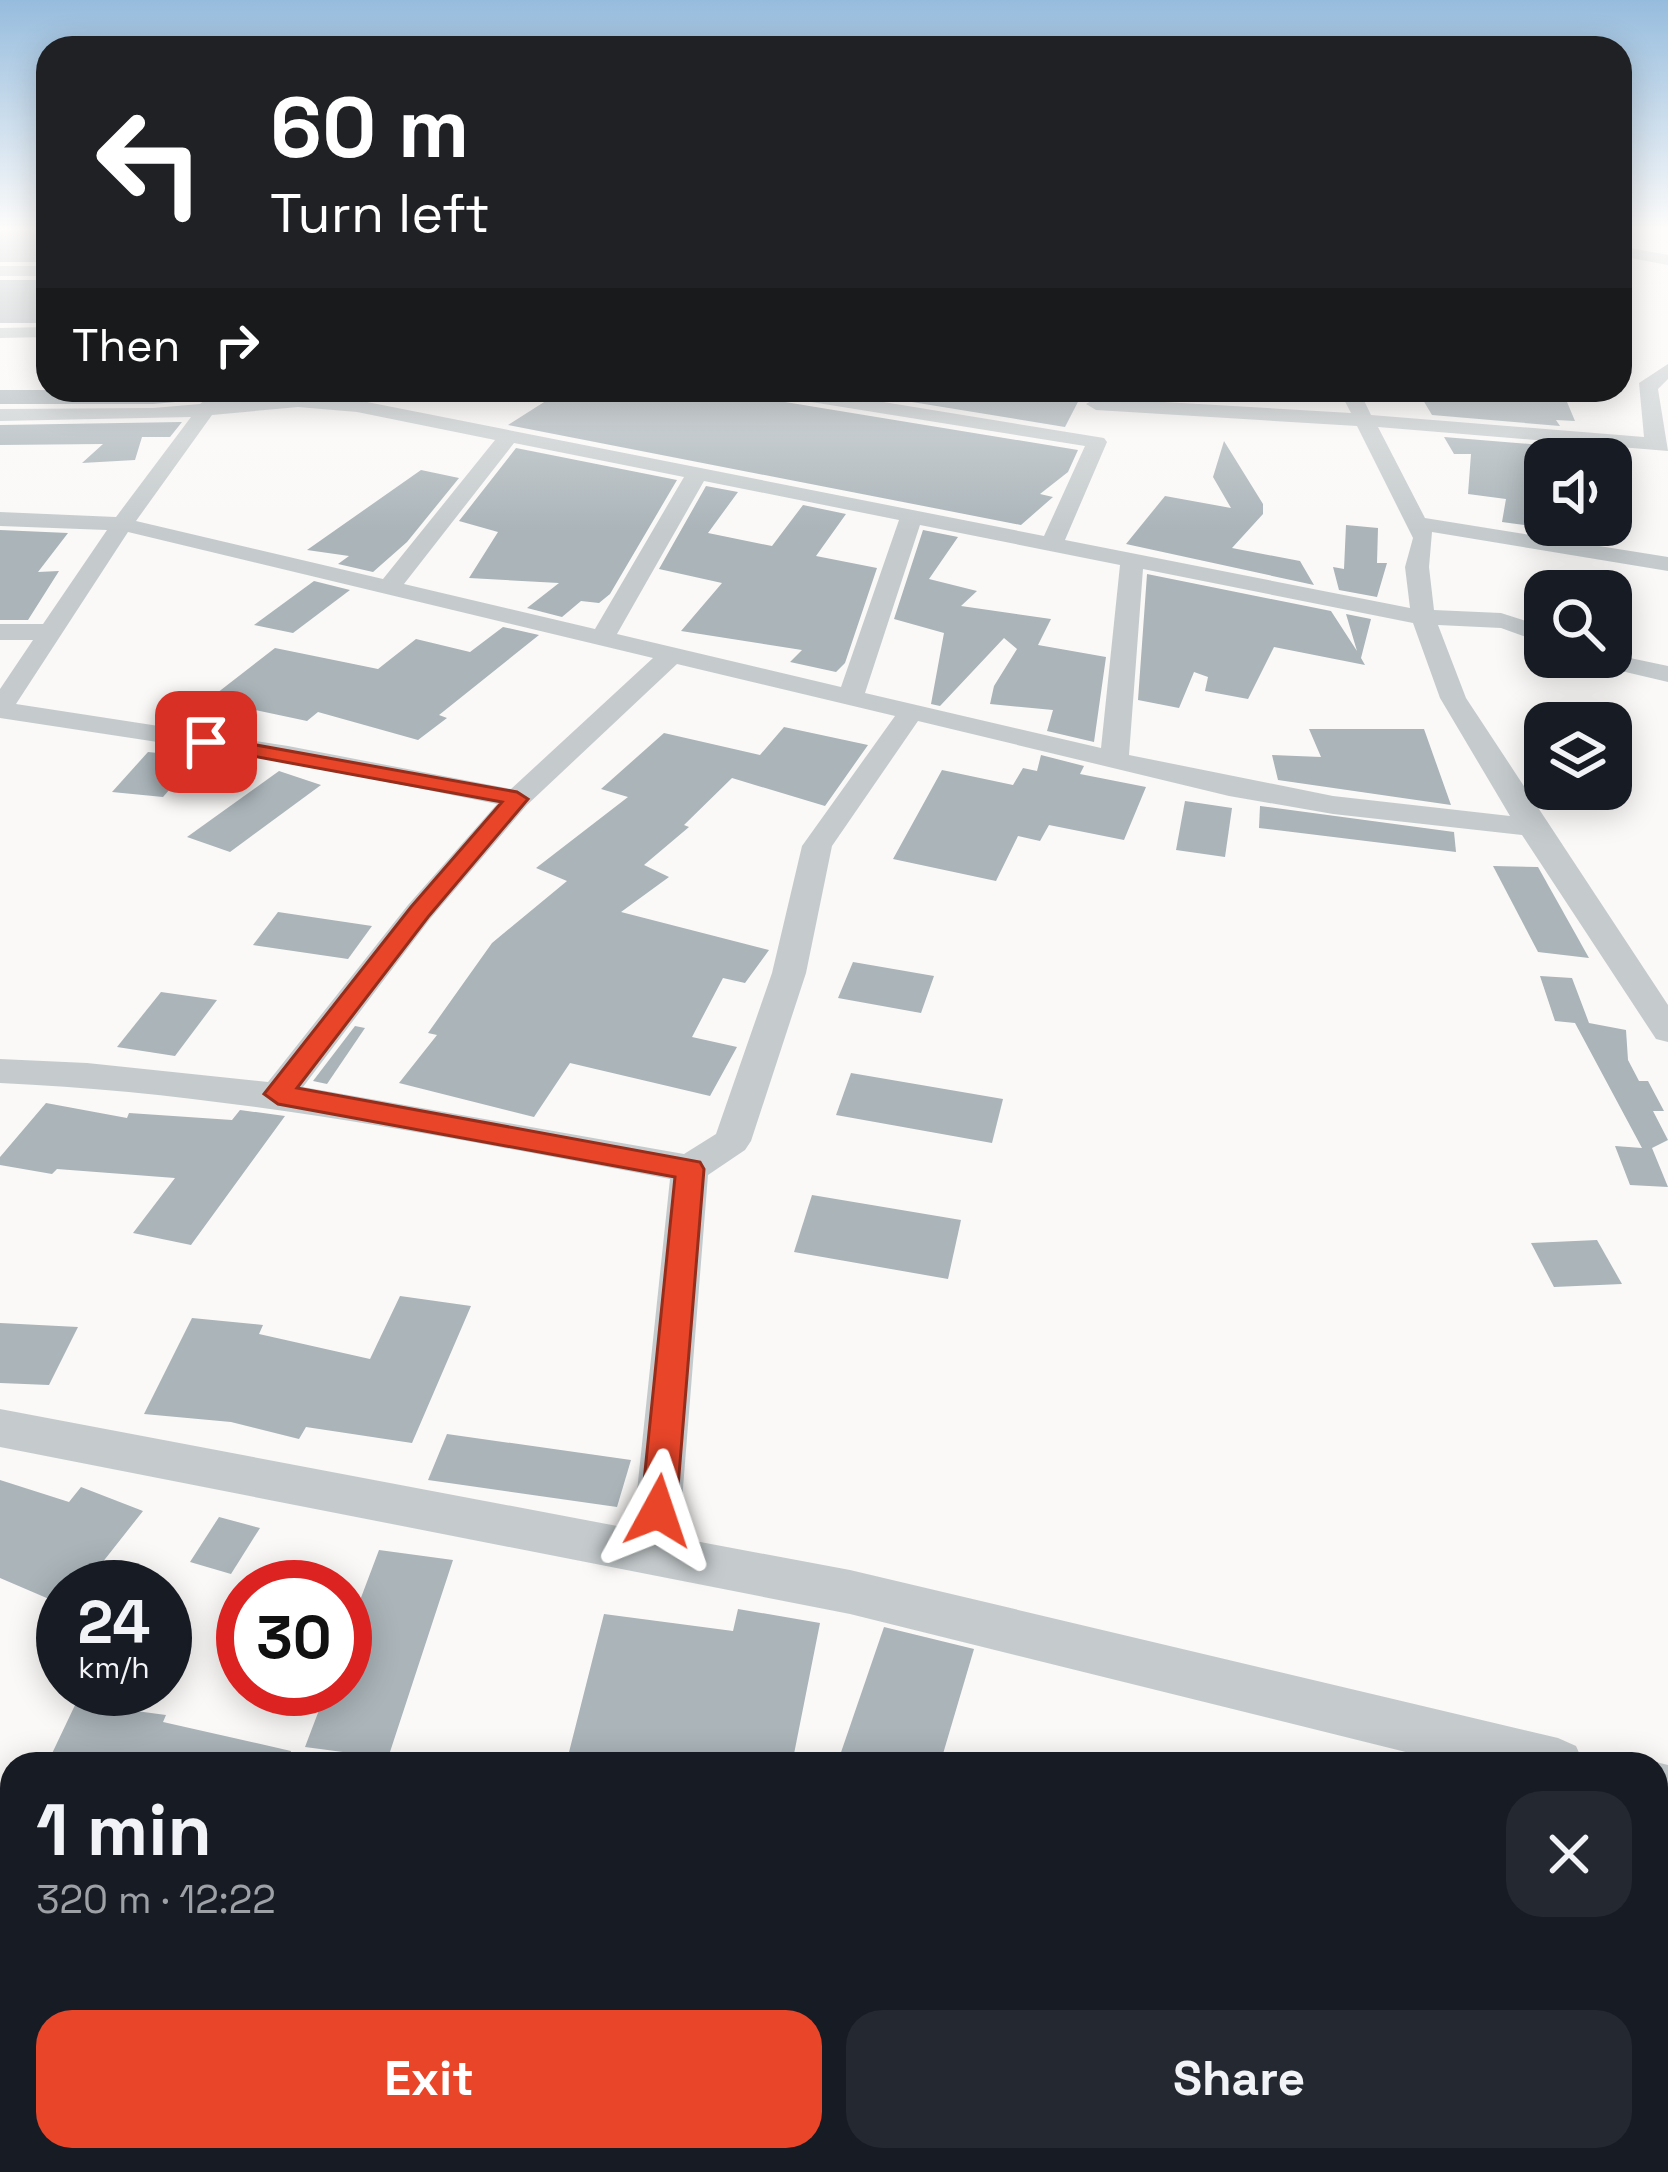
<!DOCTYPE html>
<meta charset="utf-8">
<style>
body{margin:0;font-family:"Space Grotesk",sans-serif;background:#242831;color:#f1f3f6;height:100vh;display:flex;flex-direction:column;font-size:45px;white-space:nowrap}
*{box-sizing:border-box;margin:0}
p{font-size:39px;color:#9ea1a6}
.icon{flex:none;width:66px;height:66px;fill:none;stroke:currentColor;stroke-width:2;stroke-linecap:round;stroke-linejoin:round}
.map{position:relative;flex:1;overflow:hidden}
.sheet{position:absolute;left:0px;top:1752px;width:1668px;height:420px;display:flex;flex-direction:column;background:#171b24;border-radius:36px 36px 0 0;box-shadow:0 6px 30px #0003}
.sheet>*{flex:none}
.hud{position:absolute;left:36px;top:36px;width:1596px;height:366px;border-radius:36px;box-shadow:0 6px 30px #0003;background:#202124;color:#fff;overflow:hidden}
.controls{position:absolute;left:1524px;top:438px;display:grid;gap:24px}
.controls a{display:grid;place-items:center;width:108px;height:108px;border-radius:24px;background:#171b24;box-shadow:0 6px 30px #0003;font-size:60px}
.speed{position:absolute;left:36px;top:1560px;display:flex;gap:24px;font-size:60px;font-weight:700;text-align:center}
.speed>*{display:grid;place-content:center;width:156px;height:156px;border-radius:50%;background:#171b24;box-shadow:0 6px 30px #0003;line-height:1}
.speed small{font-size:30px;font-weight:400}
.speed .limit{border:18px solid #d22;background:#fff;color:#111}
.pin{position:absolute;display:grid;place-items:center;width:102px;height:102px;color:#fff;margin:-51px;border-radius:24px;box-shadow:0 6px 18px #0006}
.me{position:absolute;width:132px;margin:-66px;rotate:5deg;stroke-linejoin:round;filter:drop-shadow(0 0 9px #0008)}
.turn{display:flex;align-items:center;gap:42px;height:252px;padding:0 36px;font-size:54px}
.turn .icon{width:156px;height:156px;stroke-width:2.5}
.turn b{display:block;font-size:84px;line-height:102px}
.then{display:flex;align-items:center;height:114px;padding:0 36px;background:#0003;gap:24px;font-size:45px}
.round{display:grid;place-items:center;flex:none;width:126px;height:126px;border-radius:36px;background:#242831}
.overview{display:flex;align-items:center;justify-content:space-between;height:204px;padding:0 36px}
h1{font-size:72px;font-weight:700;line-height:90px}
.cta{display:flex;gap:24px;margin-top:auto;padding:24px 36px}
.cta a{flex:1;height:138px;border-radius:36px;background:#e84529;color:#fff;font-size:48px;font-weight:700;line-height:138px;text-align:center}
.cta a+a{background:#242831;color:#f1f3f6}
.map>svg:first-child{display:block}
</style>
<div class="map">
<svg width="1668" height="2172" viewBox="0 0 1668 2172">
<rect width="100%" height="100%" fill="#faf9f7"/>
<g fill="#aab4b9">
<rect x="0" y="228" width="48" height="34"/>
<rect x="0" y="280" width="48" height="43"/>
<polygon points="0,390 209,390 198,400 153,404 0,404"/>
<polygon points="563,390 760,390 773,400 1078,450 1068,472 1040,494 1053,497 1021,525 508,425"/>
<polygon points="838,390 1024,390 1081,396 1065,427"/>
<polygon points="1417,390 1562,390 1575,421 1556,420 1560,426 1432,415"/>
<polygon points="182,422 170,437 142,437 135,460 82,463 103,444 0,445 0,425"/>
<polygon points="1444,437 1578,448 1586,459 1545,459 1545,528 1502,522 1506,499 1468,494 1471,454 1454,454"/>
<polygon points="1224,441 1263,504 1263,514 1232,548 1300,561 1314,585 1126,544 1165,496 1231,508 1213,477"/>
<polygon points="516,448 677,480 610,594 599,603 581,601 562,617 527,608 559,583 469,578 498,532 459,521"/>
<polygon points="421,470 459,478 407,542 373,572 338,564 349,556 307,550"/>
<polygon points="706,486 738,492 708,533 772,546 803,505 846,514 816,556 877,568 845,663 836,672 790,662 802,650 681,631 722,583 659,569"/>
<polygon points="1346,525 1378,528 1377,563 1387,563 1377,597 1339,590 1333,567 1344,569"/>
<polygon points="0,530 68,533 38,572 59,571 28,620 0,620"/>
<polygon points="923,530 958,537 929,579 977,591 961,606 1051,619 1038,645 1106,657 1094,742 1047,731 1053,710 990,704 994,686 1017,649 1004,638 940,706 931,704 944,633 894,619"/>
<polygon points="1147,574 1331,611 1357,651 1346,614 1371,619 1361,658 1365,665 1274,647 1248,699 1205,691 1208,677 1194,672 1179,708 1138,700"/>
<polygon points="314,581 350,590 293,633 254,625"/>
<polygon points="503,627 539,635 439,715 447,718 418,740 318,712 307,721 208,700 275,648 378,669 416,639 470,652"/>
<polygon points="784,727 868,745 825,806 732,778 684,825 689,827 644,865 669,877 621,912 769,950 745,983 723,978 692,1037 737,1047 710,1096 570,1063 534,1117 399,1083 437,1035 428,1033 492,943 567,881 536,868 628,797 601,789 664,733 760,755"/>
<polygon points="1309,729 1424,729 1451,805 1278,780 1272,755 1321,757"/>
<polygon points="148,752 198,757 163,797 112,792"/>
<polygon points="1041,755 1084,766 1080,774 1146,787 1124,840 1049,825 1040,841 1018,836 996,881 893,859 942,770 1013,785 1023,768 1037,771"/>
<polygon points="279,771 321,785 230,852 187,837"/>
<polygon points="1185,801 1232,808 1225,857 1176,850"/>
<polygon points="1260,806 1454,832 1456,852 1259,828"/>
<polygon points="1493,866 1538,867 1589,958 1538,952"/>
<polygon points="278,912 372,926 348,959 253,945"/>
<polygon points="853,962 934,976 921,1013 838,998"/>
<polygon points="1540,976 1572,978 1589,1023 1626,1030 1628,1060 1639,1081 1648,1081 1664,1111 1653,1111 1668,1140 1652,1148 1668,1187 1630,1185 1615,1146 1642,1148 1575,1023 1555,1021"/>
<polygon points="161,992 217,1000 175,1056 117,1047"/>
<polygon points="355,1026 365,1028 327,1084 313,1081"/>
<polygon points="851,1073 1003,1099 992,1143 836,1115"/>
<polygon points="46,1103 127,1118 129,1113 232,1120 240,1110 285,1116 191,1245 133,1233 175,1178 57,1169 52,1174 0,1165 0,1157"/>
<polygon points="812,1195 961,1220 948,1279 794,1252"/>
<polygon points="1597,1240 1622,1284 1554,1287 1531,1243"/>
<polygon points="400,1296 471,1306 412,1443 306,1427 299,1439 231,1422 144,1414 192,1318 263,1325 259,1334 370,1359"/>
<polygon points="0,1323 78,1327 49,1385 0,1383"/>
<polygon points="447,1434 631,1460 617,1507 428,1480"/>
<polygon points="0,1480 69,1502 81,1487 143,1511 83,1587 63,1587 63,1605 0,1578"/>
<polygon points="219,1517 260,1528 231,1574 190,1562"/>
<polygon points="379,1550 453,1560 388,1758 305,1747 327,1689 345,1689 345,1640"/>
<polygon points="738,1609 820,1623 792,1764 566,1764 604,1614 733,1631"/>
<polygon points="884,1627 974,1649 940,1764 837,1764"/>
<polygon points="76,1703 166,1715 163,1722 291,1751 289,1764 47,1764"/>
</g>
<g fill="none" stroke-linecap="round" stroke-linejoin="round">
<g fill="#c5cbcd" fill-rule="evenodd">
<polygon points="1620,246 1668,255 1668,265 1620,256"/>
<rect x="0" y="266" width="48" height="10"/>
<polygon points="48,327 48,337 0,338 0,328"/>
<path d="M1668,364V379L1658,389L1668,451L1378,427L1425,518L1668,557V571L1432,532L1429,567L1434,610L1501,613L1545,627V644L1501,628L1438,625L1466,698L1668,1005V1042L1656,1039L1522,835L1333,814L1229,796L918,721L832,846L806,973L751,1141L745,1150L708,1175L679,1538L850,1570L1558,1738L1576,1746L1584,1764H1454L850,1614L0,1447V1409L633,1529L670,1179C447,1137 227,1093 0,1083V1059L87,1063L268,1082L408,905L497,804L288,762L0,718V689L33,640H0V624H43L107,530L0,526V512L116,517L191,417L0,421V409L153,408L200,404L216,390L226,396L222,402L298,395L357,400L1044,536L1085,446L774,396L764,390H810L1104,438L1107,442L1065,540L1410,608L1405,567L1413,538L1357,426L1096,410L1086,404L1096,398L1351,413L1339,390H1359L1371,415L1644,437L1639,383ZM298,407L357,412L495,440L383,579L136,521L212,415ZM514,443L684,477L595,629L404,584ZM704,481L899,520L841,687L617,634ZM920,525L1120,565L1101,748L865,693ZM128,532L653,658L511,789L288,746L16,704ZM1143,569L1413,623L1440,698L1510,816L1333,796L1129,755ZM677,664L895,716L802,846L772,973L716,1134L684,1154L303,1087L430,919L527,805Z"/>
<polygon points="1611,654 1668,666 1668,682 1583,662 1579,657"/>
<polygon points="1656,1762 1668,1765 1668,1817 1656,1814 1656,1764 1650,1764"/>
<polygon points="0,1984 12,1987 12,2045 0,2042"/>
<polygon points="545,2160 647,2160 652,2172 550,2172"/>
</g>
</g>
<linearGradient id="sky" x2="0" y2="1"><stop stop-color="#96bcdd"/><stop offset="0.43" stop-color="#fdfcfb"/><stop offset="1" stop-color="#fdfcfb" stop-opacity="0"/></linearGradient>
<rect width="1668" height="532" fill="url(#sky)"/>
<polygon fill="#e84529" stroke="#972d1b" stroke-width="3" points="206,736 517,792 528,799 428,917 297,1088 700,1162 704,1169 676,1511 671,1522 658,1526 646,1522 641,1511 675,1177 278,1104 264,1094 411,907 502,802 198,746 198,737"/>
</svg>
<div class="controls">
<a><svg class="icon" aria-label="sound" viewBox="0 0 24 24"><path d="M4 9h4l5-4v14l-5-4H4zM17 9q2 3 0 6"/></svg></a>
<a><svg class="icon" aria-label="search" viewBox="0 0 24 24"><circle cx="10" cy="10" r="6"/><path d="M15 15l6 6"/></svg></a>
<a><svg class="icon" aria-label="layers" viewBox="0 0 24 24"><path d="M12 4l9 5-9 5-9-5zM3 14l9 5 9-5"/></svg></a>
</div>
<div class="speed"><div>24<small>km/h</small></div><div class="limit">30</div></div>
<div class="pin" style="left:206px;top:742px;background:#d93025"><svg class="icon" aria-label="arrive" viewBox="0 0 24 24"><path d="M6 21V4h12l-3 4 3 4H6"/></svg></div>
<svg class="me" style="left:658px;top:1511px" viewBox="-20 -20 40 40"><path d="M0-17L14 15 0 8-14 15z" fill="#e84529" stroke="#fff" stroke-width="4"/></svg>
<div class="hud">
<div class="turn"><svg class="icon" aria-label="left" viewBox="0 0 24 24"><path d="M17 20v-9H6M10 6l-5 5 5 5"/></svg><div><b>60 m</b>Turn left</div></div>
<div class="then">Then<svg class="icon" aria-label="right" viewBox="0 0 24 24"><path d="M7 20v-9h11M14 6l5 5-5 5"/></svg></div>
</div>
<section class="sheet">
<div class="overview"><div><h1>1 min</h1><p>320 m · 12:22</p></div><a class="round"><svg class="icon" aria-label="close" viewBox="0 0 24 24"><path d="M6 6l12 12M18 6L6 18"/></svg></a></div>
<div class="cta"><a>Exit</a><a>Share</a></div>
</section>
</div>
